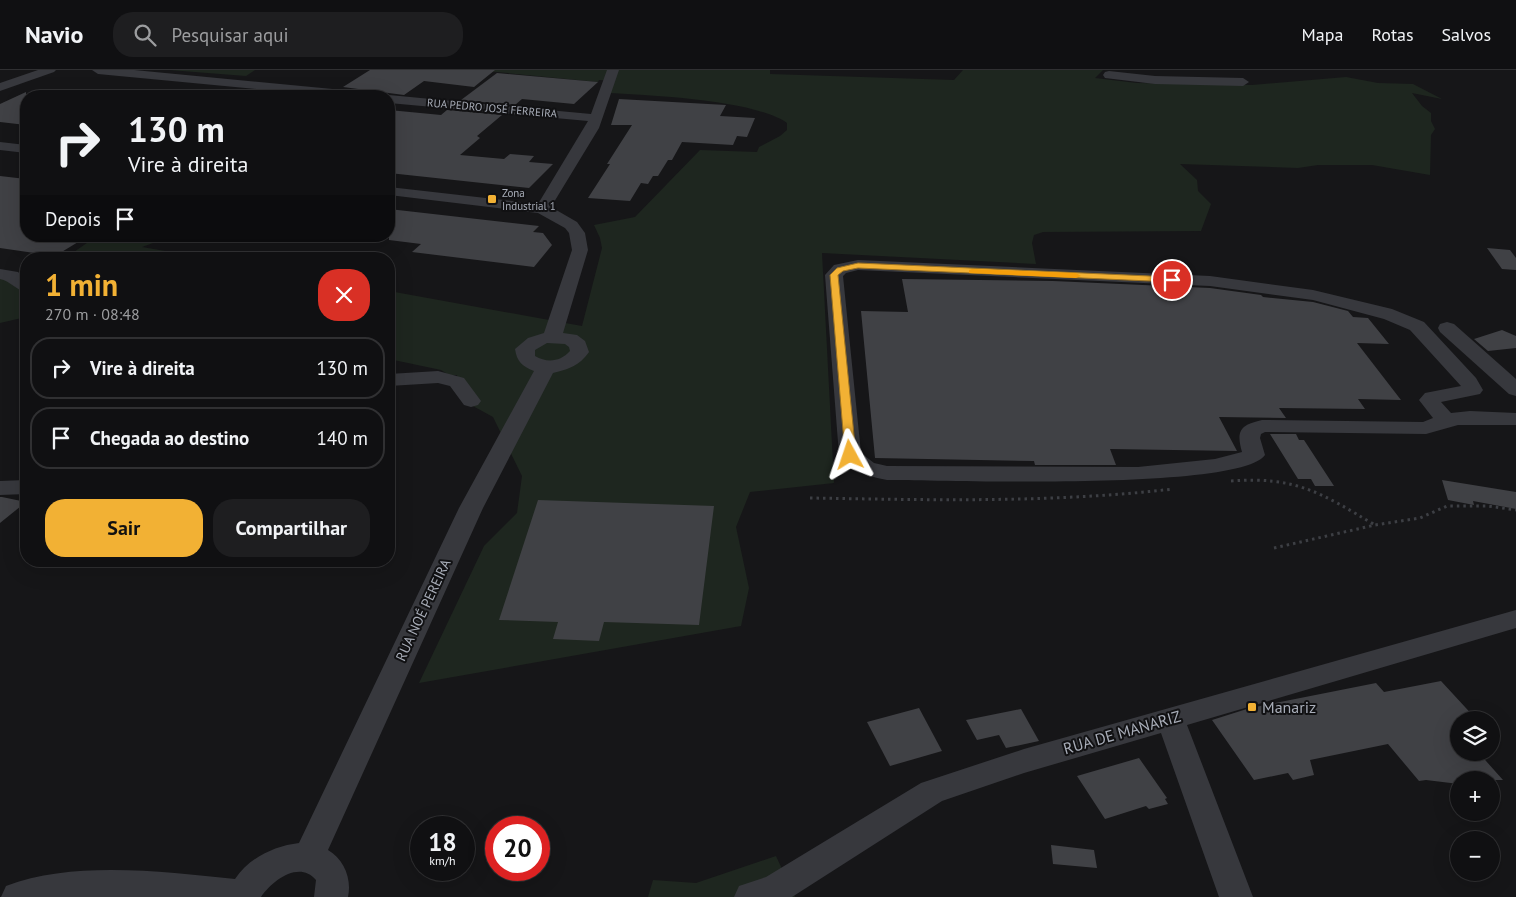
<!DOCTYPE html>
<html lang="pt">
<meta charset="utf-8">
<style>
body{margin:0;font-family:"PT Sans",sans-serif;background:#1e1e20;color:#f1f3f6;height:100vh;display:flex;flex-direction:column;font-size:19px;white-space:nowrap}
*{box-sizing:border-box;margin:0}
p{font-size:16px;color:#9c9d9f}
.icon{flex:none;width:28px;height:28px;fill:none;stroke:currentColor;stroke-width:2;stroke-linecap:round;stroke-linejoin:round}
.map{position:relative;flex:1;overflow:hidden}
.sheet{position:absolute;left:20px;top:182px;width:375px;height:315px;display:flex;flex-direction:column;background:#101012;border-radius:20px;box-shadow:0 5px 20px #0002,0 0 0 1px #303032}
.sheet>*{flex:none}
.guide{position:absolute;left:20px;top:20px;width:375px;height:152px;border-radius:20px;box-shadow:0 5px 20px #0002,0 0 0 1px #303032;background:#101012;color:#f1f3f6;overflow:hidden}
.controls{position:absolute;left:1450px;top:641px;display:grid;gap:10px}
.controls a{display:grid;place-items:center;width:50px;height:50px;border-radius:50%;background:#101012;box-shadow:0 5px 20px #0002,0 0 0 1px #303032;font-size:25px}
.speed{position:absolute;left:410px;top:746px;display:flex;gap:10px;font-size:25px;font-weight:700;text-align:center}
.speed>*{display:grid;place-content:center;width:65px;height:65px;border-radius:50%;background:#101012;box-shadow:0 5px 20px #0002,0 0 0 1px #303032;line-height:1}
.speed small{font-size:12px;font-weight:400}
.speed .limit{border:8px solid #d22;background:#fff;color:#111}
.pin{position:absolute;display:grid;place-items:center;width:42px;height:42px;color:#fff;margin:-21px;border:2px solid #fff;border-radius:50%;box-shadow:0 1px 5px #0007}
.me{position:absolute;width:55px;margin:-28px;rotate:355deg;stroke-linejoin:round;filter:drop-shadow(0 0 4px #0008)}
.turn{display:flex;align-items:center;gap:18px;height:105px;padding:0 25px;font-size:22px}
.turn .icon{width:65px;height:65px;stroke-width:2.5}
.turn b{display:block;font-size:35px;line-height:42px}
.then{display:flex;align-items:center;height:48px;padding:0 25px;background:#0003;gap:10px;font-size:19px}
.round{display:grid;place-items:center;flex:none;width:52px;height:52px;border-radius:20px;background:#1e1e20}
.headline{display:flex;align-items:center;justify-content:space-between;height:85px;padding:0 25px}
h1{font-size:30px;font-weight:700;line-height:38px;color:#f2b134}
.button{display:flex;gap:10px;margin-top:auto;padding:10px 25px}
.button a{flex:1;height:58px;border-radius:20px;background:#f2b134;color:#111;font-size:20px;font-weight:700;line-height:58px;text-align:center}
.button a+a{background:#1e1e20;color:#f1f3f6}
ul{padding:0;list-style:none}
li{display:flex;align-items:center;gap:15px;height:62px;margin:0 10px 8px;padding:0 15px;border:2px solid #303032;border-radius:20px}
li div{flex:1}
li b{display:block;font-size:19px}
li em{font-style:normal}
header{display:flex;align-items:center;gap:30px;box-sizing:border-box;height:70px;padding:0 25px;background:#101012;border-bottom:1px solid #303032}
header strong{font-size:24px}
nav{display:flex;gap:28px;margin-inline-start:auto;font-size:18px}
.search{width:350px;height:45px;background:#1e1e20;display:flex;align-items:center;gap:12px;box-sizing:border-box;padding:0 18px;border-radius:20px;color:#9c9d9f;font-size:19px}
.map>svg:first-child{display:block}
</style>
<header>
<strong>Navio</strong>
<div class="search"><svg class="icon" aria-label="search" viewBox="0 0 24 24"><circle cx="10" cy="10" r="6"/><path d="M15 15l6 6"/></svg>Pesquisar aqui</div>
<nav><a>Mapa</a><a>Rotas</a><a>Salvos</a></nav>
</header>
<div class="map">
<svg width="1516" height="827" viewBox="0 0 1516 827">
<rect width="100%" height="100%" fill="#161618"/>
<g fill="#1e261f">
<polygon points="169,0 255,0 246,6"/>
<path d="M476,0H770V4L954,10L963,0H1103L1095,8L1137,13L1252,15L1346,7L1378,13L1413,14L1442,29L1412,23L1422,36L1431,43V51L1435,59L1431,65L1430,105L1372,95H1318L1298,98L1180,94L1197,110L1198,121L1211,134L1201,161L1043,162L1034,165L1032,173L1036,194L822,183L834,413L750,422L736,457L749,518L741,556L419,613L484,476L517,443L522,406L493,347L462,330L457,305H449L441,300L389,289V221L582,256L602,178L600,168L594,155L635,147L700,80L757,82L759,77L780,66L787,60V53C755,30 650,25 608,23L614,11L599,10L598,12Z"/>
<polygon points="136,166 148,166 153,173 142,177 200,187 252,184 284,189 64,189 94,168 118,173"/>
<polygon points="26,205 26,247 0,253 0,207"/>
<polygon points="776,786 795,827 648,827 653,810 696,813"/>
</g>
<g fill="#404145">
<polygon points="370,0 495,0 474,17 424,11 404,25 343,17"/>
<polygon points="497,3 598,12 574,34 522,29 515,35 461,30"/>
<polygon points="26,22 26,55 0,52 0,34"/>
<polygon points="619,29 726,35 720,46 755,48 747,67 737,66 733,75 682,72 672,90 668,90 658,106 653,106 648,114 641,113 630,131 588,128 610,94 607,94 632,55 611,55"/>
<polygon points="389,40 441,45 447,40 502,45 477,66 480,68 460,85 504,89 510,84 534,86 529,92 553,94 529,118 389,103"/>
<polygon points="0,106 26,109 26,166 88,166 55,186 0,178"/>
<polygon points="389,139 539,156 533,162 543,163 552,175 534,197 412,182 421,174 389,170"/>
<polygon points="1487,178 1510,180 1516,188 1516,200 1502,199"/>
<polygon points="902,209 1053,211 1210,218 1261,225 1263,227 1313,232 1348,241 1353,247 1368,248 1389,274 1357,273 1401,330 1358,329 1365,339 1279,338 1286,348 1219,347 1237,381 1110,379 1116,395 1035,395 1034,391 875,388 861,241 908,242"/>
<polygon points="1502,260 1516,266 1516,278 1488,281 1474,269"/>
<polygon points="1270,364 1296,364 1299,370 1304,370 1334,416 1315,416 1311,409 1298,409"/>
<polygon points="1442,410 1516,422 1516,439 1473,431 1474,435 1448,430"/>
<polygon points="0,427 2,427 26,432 0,453"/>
<polygon points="538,430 714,436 699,555 604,552 599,571 553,569 558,552 499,550"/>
<polygon points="1441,611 1477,650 1459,650 1459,682 1478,682 1503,710 1459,710 1459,714 1426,710 1419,711 1388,674 1310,690 1314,705 1293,710 1288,703 1254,710 1212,650 1250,638 1376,613 1384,622"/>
<polygon points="919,638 942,681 890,696 867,652"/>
<polygon points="1021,639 1039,671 1006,678 999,665 977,670 966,650"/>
<polygon points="1139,688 1167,728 1165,729 1168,734 1149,739 1146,736 1105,749 1077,706"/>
<polygon points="1051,775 1094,780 1097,798 1053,794"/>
</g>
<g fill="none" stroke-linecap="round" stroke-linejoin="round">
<g stroke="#3d3f44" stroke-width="3" stroke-dasharray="2.5 4" stroke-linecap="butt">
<path d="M1231,411C1296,406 1321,423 1375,455"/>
<path d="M810,428C931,430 1052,433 1173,419"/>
<polyline points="1274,478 1375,455 1420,448 1447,436 1488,436 1516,440"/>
</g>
<g fill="#37383d" fill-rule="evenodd">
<polygon points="38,0 56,0 54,2 0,21 0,13"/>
<polygon points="92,0 134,0 364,22 370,26 329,26 98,4"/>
<path d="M607,0H619L599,58L551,137L577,152L585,163L588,180L563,263L577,265L585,271L589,282C579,296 569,299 553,303L483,438L328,780C344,789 352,809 348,827H314L316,810C299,790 272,811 261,827H1L6,816C75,790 164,802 235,809C249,788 274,776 299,773L459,438L534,301C522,296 517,292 515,279L528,268L544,263L572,180L569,163L565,158L538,143L389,125V117L538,134L588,51L389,33V26H385L389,25L591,44ZM547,273L565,274L569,277L570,281C560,292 547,293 535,286V280Z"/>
<polygon points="1109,1 1155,6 1243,8 1249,12 1243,16 1155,14 1105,8 1103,5 1105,2"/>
<polygon points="0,72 26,75 26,83 0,80"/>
<path d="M858,190L1210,206L1313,220L1392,239L1424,252L1476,308L1483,320L1480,324L1441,332L1451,343L1470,341L1516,343V355H1458L1426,364L1265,362L1261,364L1260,368L1265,385C1240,421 942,410 887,410C868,406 850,402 839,385L825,205L834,195ZM858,200L1210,216L1313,230L1384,249L1410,260L1461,316L1425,323L1419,330L1433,348L1423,352L1262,350C1240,355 1236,361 1242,382L1215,389L1138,397L887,396L874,393L861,383L843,206L846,203Z"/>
<path d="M0,199L18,202L26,209V222C16,220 10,211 0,209Z"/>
<polygon points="1447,252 1454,254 1516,309 1516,326 1509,324 1440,262 1438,258 1440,254"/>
<polygon points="438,301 464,308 481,331 478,335 471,337 464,335 450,316 438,313 389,316 389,304"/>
<polygon points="26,410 26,424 0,425 0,411"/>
<polygon points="1516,540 1516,558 1187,655 1253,827 1219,827 1161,663 1024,703 942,731 792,827 734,827 739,816 766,807 921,713 1024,679"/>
</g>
</g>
<polygon fill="#f2b134" stroke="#9d7322" points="858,193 1172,207 1176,210 1172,212 858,198 843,201 838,205 856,385 850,388 845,385 830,205 837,198"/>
<polygon fill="#f59e0b" points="972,199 1076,203 1081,206 1076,208 969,203 969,200"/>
<g fill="#f2b134" stroke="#111113" stroke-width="2">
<rect x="487" y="124" width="10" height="10" rx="2.5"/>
<rect x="1247" y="632" width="10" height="10" rx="2.5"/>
</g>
<g text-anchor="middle" stroke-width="4" stroke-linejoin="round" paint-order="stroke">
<g font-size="11" fill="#a8adb8" stroke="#111113">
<text transform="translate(492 38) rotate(5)" y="4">RUA PEDRO JOSÉ FERREIRA</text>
</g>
<g font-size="11" fill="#a8adb8" stroke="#111113" text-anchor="start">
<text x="502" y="127">Zona<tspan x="502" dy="13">Industrial 1</tspan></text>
</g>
<g font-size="14" fill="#a8adb8" stroke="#111113">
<text transform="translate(423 540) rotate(-65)" y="5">RUA NOÉ PEREIRA</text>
</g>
<g font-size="16" fill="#a8adb8" stroke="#111113" text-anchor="start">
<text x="1262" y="643">Manariz</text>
</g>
<g font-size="16" fill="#a8adb8" stroke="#111113">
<text transform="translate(1122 662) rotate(-16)" y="6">RUA DE MANARIZ</text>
</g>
</g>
</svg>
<div class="controls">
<a><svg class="icon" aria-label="layers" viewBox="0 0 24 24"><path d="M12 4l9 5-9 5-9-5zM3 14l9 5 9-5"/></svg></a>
<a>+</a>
<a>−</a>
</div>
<div class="speed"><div>18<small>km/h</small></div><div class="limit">20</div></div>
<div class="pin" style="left:1172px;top:210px;background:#d93025"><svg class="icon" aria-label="arrive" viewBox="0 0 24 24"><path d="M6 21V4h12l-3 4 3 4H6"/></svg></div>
<svg class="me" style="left:850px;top:385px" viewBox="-20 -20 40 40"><path d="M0-17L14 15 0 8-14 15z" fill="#f2b134" stroke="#fff" stroke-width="4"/></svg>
<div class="guide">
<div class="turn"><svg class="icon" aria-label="right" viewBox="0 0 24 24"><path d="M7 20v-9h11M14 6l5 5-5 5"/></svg><div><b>130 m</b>Vire à direita</div></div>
<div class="then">Depois<svg class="icon" aria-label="arrive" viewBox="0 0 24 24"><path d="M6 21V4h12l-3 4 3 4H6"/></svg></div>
</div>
<section class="sheet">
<div class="headline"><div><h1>1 min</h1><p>270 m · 08:48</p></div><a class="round" style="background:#d93025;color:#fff"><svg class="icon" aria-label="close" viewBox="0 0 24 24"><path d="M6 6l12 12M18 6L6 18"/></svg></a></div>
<ul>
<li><svg class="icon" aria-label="right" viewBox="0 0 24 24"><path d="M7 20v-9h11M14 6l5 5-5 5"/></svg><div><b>Vire à direita</b></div><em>130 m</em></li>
<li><svg class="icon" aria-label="arrive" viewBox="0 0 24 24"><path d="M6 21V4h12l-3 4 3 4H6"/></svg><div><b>Chegada ao destino</b></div><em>140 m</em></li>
</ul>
<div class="button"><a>Sair</a><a>Compartilhar</a></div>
</section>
</div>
